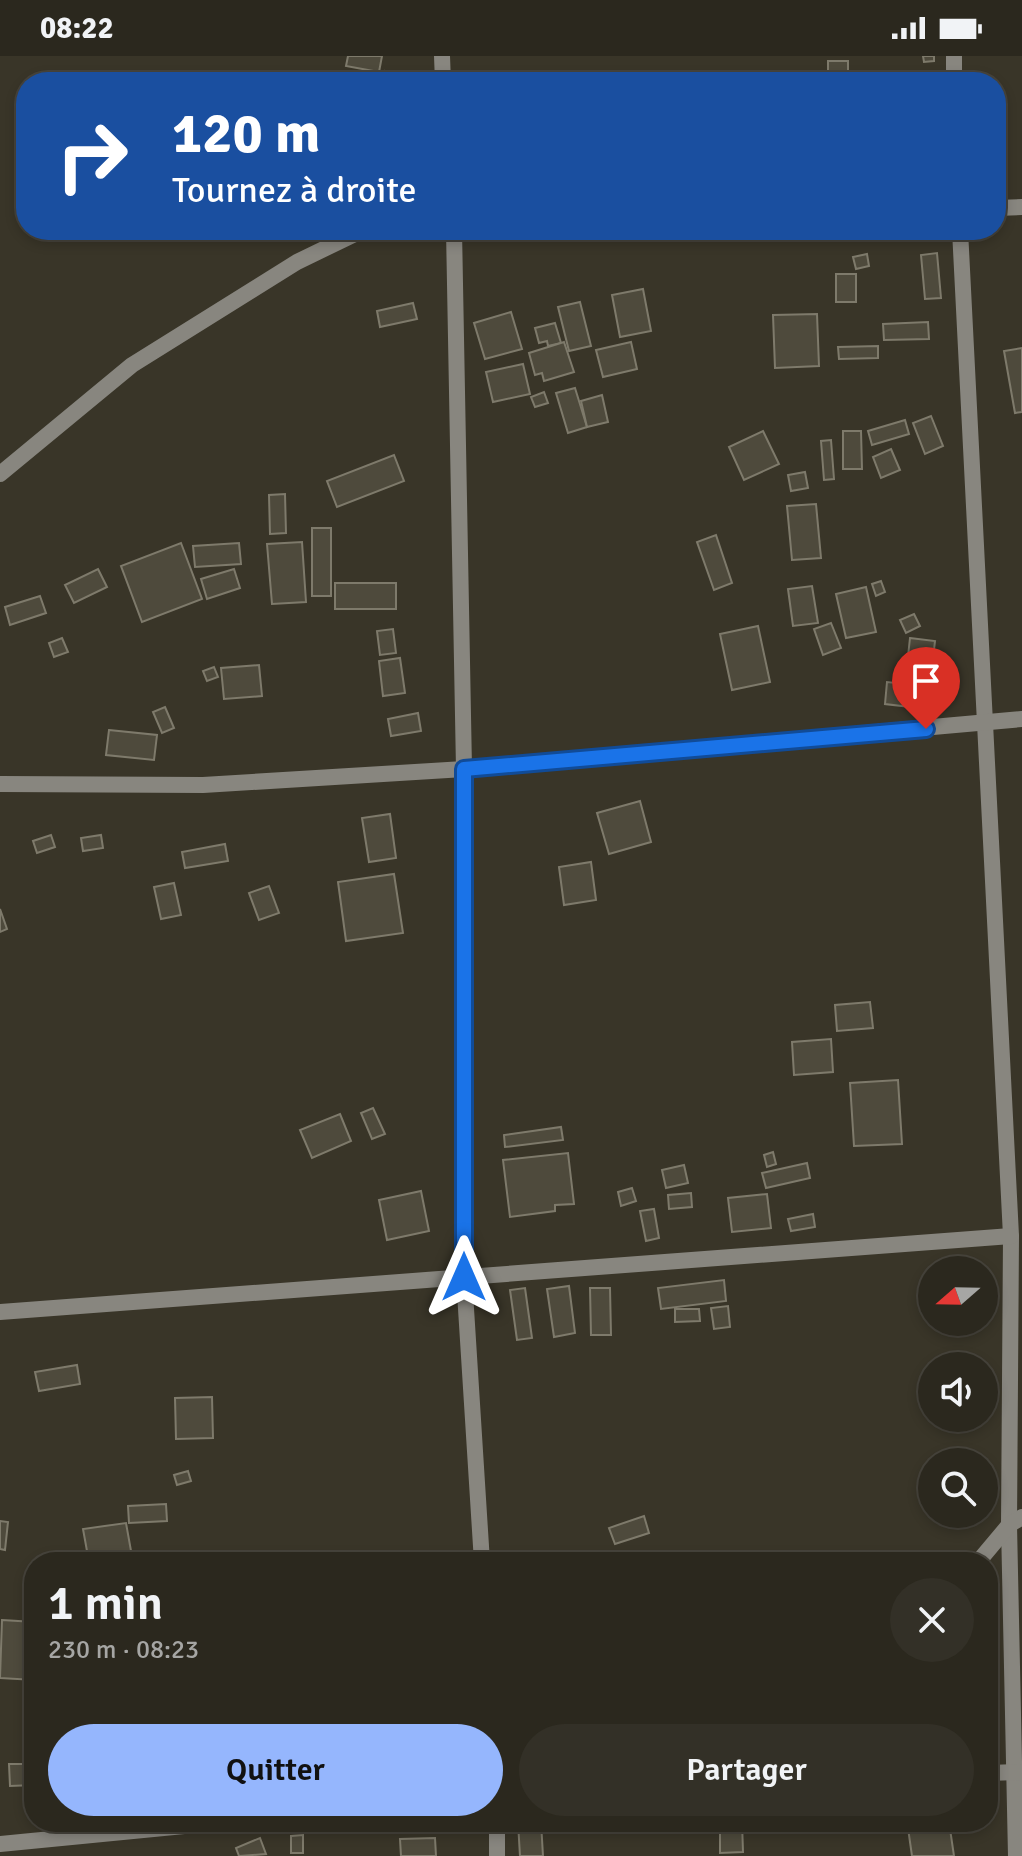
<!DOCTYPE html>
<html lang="fr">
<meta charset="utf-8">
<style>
body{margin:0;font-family:Signika,sans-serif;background:#333027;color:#f1f3f6;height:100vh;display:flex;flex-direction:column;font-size:30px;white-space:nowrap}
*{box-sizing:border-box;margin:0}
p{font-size:26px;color:#a6a6a4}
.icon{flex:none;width:44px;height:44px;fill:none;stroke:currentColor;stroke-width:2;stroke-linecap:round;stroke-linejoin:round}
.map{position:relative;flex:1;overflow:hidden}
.drawer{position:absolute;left:24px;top:1496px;width:974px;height:280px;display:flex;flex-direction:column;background:#2b281e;border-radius:32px;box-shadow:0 4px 12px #0003,0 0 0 2px #47443c}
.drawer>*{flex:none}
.banner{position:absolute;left:16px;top:16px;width:990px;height:168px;border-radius:32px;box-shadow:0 4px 12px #0003,0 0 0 2px #47443c;background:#1a4fa0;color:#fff;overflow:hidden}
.needle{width:52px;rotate:250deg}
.buttons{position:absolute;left:918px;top:1200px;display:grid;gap:16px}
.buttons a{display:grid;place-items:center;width:80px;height:80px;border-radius:50%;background:#2b281e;box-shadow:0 4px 12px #0003,0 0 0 2px #47443c;font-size:40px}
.pin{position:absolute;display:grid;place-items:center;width:68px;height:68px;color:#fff;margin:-82px -34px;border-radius:50% 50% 50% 0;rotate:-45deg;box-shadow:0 0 8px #0007}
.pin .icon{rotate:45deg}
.me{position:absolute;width:88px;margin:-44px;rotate:0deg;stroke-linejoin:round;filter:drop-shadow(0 0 6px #0008)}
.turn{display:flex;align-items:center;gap:28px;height:168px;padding:0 24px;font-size:36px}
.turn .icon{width:104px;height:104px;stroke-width:2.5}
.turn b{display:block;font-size:56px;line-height:68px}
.round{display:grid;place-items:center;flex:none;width:84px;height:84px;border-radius:42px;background:#333027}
.overview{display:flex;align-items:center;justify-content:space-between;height:136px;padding:0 24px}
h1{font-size:48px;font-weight:600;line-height:60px}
.cta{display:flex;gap:16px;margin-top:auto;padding:16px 24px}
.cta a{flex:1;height:92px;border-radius:48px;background:#95b6fd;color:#111;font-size:32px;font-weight:600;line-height:92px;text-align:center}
.cta a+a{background:#333027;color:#f1f3f6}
.status{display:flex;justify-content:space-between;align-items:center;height:56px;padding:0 40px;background:#2b281e;direction:ltr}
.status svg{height:22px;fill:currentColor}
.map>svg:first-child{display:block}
</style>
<div class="status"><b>08:22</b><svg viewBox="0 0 49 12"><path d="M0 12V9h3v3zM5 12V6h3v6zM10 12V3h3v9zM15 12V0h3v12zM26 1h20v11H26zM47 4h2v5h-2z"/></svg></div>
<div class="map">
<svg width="1022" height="1800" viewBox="0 0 1022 1800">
<rect width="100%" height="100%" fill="#393528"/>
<g fill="#4e4a3c" stroke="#7e7a6b" stroke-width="2">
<polygon points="348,0 382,0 379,16 346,10"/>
<polygon points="923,0 934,0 934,5 924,6"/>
<rect x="828" y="5" width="20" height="21"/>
<polygon points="385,15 413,23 412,26 381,26"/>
<polygon points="934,17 935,26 889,26 889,18"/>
<polygon points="937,197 941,242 925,243 921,199"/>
<polygon points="867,198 869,210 856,213 853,201"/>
<rect x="836" y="218" width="20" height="28"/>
<polygon points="643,233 651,275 620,281 612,239"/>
<polygon points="580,246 591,290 569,295 558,251"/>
<polygon points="413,247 417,263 380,271 377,255"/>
<polygon points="511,256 522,293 485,303 474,267"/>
<polygon points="817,258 819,310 775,312 773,259"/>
<polygon points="928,266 929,283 884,284 883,268"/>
<polygon points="555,267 561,287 548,290 547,285 539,287 535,272"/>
<polygon points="564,286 574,316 544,325 542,317 535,319 529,297"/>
<polygon points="631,286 637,313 603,321 596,294"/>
<polygon points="878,290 878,302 839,303 838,291"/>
<polygon points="1022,292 1022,356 1015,357 1004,295"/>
<polygon points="523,308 530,338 493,346 486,316"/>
<polygon points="575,332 587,371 568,377 556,337"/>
<polygon points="544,336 548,347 535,351 531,341"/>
<polygon points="602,339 608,366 587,371 581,345"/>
<polygon points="931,360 943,390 925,398 913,367"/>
<polygon points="905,364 909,378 872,389 868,375"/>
<polygon points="763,375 779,408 744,424 729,391"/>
<polygon points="843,375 861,375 862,413 843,413"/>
<polygon points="831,384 834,423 824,424 821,385"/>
<polygon points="891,393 900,414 881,422 873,401"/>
<polygon points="394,399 404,425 337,451 327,425"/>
<polygon points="805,416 808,432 791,435 788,419"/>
<polygon points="285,438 286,477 270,478 269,439"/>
<polygon points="816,448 821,502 792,504 787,450"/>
<rect x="312" y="472" width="19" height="68"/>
<polygon points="716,479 732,527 714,534 697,486"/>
<polygon points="302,486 306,546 272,548 267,488"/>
<polygon points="181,487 202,543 142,566 121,510"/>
<polygon points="239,487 241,508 195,511 193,490"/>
<polygon points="98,513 107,531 74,547 65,529"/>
<polygon points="234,513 240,532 207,543 201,523"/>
<polygon points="881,525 885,536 876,540 872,528"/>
<rect x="335" y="527" width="61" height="26"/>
<polygon points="812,530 818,567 793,570 788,533"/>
<polygon points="866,531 876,576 846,582 836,538"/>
<polygon points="40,540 46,557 10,569 5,551"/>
<polygon points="914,558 920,570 906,577 900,564"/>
<polygon points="831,567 841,592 823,599 814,573"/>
<polygon points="758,570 770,626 732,634 720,578"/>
<polygon points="393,573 396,597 380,599 377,575"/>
<polygon points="62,582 68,596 54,601 49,587"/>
<polygon points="910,582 935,585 927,653 885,648 887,626 905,628"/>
<polygon points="400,602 405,637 383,640 379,605"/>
<polygon points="259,609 262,640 224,643 221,612"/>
<polygon points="214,611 218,621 207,625 203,615"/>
<polygon points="165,651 174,672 162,677 153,656"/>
<polygon points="418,657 421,675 391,680 388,663"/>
<polygon points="109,674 157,679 154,704 106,699"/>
<polygon points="640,745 651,786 609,798 597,757"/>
<polygon points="390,758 396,802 369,806 362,762"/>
<polygon points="51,779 55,791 37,797 33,785"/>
<polygon points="101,779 103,792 83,795 81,782"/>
<polygon points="225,788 228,805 185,812 182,796"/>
<polygon points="591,806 596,844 564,849 559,811"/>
<polygon points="394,818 403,877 346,885 338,826"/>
<polygon points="174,827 181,859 161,863 154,831"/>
<polygon points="269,830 279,857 259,864 249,837"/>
<polygon points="0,853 7,873 0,876"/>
<polygon points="870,946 873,972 837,975 835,949"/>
<polygon points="831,983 833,1016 794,1019 792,986"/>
<polygon points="898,1024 902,1088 854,1090 850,1027"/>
<polygon points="373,1052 385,1078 372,1083 361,1057"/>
<polygon points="340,1058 351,1085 312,1102 300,1074"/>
<polygon points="561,1071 563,1084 505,1091 504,1079"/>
<polygon points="773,1096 776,1108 767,1111 764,1099"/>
<polygon points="568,1097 574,1148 555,1149 555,1155 510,1161 503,1104"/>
<polygon points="807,1107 810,1122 766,1132 762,1117"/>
<polygon points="684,1109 688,1127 666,1132 662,1114"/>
<polygon points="632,1132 636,1145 621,1150 618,1136"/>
<polygon points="421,1135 429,1175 387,1184 379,1144"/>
<polygon points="691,1137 692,1151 669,1153 668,1139"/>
<polygon points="767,1138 771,1172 732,1176 728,1142"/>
<polygon points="654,1153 659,1182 646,1185 640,1155"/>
<polygon points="813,1158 815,1171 791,1175 788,1163"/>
<polygon points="724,1224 726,1245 661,1253 658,1232"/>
<polygon points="569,1230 575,1277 554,1281 547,1233"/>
<polygon points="525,1232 532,1282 517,1284 510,1234"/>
<polygon points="590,1232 610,1232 611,1279 591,1279"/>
<polygon points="728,1250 730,1271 714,1273 711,1252"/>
<polygon points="675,1253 699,1253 700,1265 675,1266"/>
<polygon points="77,1309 80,1328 39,1335 35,1316"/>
<polygon points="212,1341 213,1382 176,1383 175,1342"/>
<polygon points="188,1415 191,1425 177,1429 174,1419"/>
<polygon points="166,1448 167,1465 129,1467 128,1450"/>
<polygon points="644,1460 649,1477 615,1488 609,1472"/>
<polygon points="0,1465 8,1466 5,1494 0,1493"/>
<polygon points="126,1467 133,1506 89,1506 83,1473"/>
<polygon points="2,1564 34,1566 34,1624 0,1622"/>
<polygon points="9,1708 34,1708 34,1729 10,1730"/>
<polygon points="518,1766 541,1766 543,1800 520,1800"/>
<polygon points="720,1766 742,1766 743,1796 720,1797"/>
<polygon points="949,1766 954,1800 912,1800 908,1772"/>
<polygon points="303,1779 303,1797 291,1797 291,1780"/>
<polygon points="260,1782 266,1798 239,1800 236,1792"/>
<polygon points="435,1782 436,1800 401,1800 400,1783"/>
</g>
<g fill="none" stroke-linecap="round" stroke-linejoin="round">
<g stroke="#88867f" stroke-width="16">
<polyline points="442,0 443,26"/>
<polyline points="954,0 954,26"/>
<polyline points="996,152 1022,151"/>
<polyline points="454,174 464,713 464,1221 482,1506"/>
<polyline points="960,174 1011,1180 1009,1469 1016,1800"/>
<polyline points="0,418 132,309 297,206 361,175 372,174"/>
<polyline points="0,728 203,729 464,713 1022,663"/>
<polyline points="0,1256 1011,1180"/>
<polyline points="978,1506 1009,1469 1022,1461"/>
<polyline points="988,1717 1020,1716"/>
<polyline points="0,1788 225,1766"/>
<polyline points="497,1800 497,1766"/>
</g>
</g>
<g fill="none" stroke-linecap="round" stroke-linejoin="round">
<defs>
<polyline id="route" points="464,1221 464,713 926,673"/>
</defs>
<use href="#route" stroke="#114b97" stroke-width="20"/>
<use href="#route" stroke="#1a73e8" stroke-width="14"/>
</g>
</svg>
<div class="buttons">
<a><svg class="needle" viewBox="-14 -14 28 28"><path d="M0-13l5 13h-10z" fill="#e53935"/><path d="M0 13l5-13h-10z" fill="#a6a6a4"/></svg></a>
<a><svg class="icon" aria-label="sound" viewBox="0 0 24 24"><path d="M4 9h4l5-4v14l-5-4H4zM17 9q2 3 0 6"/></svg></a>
<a><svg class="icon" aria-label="search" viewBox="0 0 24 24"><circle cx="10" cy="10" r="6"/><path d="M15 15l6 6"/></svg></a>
</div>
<div class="pin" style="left:926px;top:673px;background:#d93025"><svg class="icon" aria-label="arrive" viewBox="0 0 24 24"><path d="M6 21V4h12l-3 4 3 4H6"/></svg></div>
<svg class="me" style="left:464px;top:1221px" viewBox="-20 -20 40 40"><path d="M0-17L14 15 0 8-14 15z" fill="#1a73e8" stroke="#fff" stroke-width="4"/></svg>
<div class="banner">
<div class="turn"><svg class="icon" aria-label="right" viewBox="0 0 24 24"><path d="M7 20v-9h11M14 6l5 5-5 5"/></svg><div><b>120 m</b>Tournez à droite</div></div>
</div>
<section class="drawer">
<div class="overview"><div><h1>1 min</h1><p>230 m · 08:23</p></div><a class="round"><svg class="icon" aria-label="close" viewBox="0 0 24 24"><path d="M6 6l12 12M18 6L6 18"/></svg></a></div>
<div class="cta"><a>Quitter</a><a>Partager</a></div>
</section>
</div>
